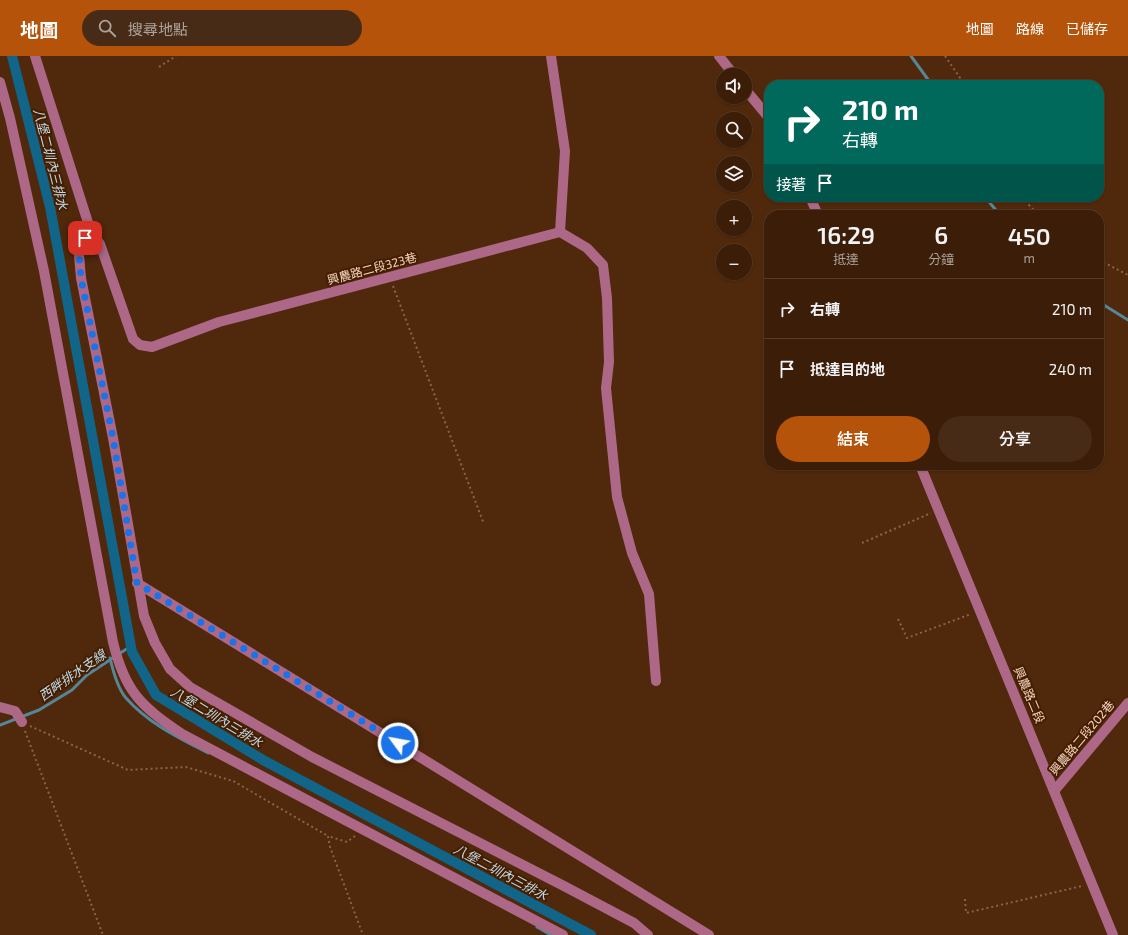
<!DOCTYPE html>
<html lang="zh-TW">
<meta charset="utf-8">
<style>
body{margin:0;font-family:"Exo 2","Noto Sans TC",sans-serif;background:#472b16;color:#f1f3f6;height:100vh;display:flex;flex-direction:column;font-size:15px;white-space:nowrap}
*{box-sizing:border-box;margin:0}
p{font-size:13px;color:#aca29c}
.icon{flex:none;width:22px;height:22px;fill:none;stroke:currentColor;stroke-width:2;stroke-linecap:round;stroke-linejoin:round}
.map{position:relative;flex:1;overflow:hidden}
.drawer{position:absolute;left:764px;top:154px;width:340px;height:260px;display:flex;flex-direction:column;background:#3c1e08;border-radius:16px;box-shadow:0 1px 3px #0004,0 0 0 1px #553c29}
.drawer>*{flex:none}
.top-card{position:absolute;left:764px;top:24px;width:340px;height:122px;border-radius:16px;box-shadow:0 1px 3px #0004,0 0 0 1px #553c29;background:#00695c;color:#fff;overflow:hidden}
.buttons{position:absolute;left:716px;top:12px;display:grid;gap:8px}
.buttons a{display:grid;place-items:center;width:36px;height:36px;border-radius:50%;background:#3c1e08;box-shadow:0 1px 3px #0004,0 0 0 1px #553c29;font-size:20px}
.pin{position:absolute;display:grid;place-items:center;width:34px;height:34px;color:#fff;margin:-17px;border-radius:8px;box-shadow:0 2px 6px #0006}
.me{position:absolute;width:44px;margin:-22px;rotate:302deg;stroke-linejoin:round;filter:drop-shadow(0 0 3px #0008)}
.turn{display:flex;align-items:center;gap:14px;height:84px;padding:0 12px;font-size:18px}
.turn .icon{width:52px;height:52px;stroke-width:2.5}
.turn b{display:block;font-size:28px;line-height:34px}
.then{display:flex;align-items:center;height:38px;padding:0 12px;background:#0003;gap:8px;font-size:15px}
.eta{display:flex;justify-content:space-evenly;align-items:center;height:68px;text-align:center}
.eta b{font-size:24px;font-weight:600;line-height:28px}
.primary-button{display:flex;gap:8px;margin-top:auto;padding:8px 12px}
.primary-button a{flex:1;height:46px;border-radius:24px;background:#b45309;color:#fff;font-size:16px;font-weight:600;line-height:46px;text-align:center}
.primary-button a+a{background:#472b16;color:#f1f3f6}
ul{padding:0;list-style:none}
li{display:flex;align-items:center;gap:12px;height:60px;padding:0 12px;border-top:1px solid #553c29}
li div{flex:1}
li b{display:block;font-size:15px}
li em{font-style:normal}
header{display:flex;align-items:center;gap:24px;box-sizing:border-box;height:56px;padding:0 20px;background:#b45309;color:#fff}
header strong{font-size:19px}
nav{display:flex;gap:22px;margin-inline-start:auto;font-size:14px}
.search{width:280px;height:36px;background:#472b16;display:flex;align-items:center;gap:10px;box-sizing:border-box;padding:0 14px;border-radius:22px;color:#aca29c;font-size:15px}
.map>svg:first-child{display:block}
</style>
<header>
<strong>地圖</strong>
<div class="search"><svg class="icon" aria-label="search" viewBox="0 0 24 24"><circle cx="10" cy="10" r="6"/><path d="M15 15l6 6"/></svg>搜尋地點</div>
<nav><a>地圖</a><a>路線</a><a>已儲存</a></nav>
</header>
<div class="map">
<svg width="1128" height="879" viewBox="0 0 1128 879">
<rect width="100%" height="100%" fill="#50280b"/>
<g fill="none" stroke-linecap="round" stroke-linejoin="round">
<g stroke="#558699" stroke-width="3">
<polyline points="911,0 932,29"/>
<polyline points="985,141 1000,159"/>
<polyline points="1099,246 1128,264"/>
<path d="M110,602C113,615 118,633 126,642C149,668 179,682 208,697"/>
<polyline points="0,669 39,654 72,634 87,619 131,590"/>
<polyline points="537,871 551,879"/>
</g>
<polyline stroke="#116588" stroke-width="10" points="12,0 50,151 132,596 156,639 263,704 591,879"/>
<g stroke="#89644a" stroke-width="2" stroke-dasharray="2 3" stroke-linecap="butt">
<polyline points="945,0 965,29"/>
<polyline points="159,11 176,0"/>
<polyline points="1022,141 1038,159"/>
<polyline points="1099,204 1128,219"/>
<polyline points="393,230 484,468"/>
<polyline points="862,487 931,457"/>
<polyline points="898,563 907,582 971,558"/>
<polyline points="30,670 128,714 186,711 233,725 328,780"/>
<polyline points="25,675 103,879"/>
<polyline points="355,780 347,786 328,780 330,791 363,879"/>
<polyline points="965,843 966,857 1082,830"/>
</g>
<g stroke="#ad6887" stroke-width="10">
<polyline points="35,0 91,176 78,188 81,222 113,382 144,560 155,587 170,613 190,631 312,701 562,829 634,867 648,879"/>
<polyline points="719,0 734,19"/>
<path d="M0,26L10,62L44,215L113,586C125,636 141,650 182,678L563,879"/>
<polyline points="745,33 769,62"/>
<polyline points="810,141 818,159"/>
<polyline points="91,176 100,188 133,283 140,289 152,291 219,266 560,176 565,95 551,0"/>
<polyline points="560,176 587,192 603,209 607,242 609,306 606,332 617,441 632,497 649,538 656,625"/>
<polyline points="920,409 1113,879"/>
<polyline points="137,527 709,879"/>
<polyline points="0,651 15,655 22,666"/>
<polyline points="1055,734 1128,647"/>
</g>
</g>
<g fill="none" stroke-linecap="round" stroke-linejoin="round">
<polyline stroke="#1a73e8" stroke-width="7" stroke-dasharray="0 12.6" points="85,182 78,188 81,222 113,382 137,527 398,687"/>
</g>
<g text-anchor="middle" stroke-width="4" stroke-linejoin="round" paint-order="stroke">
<g font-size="12" fill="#f5d4c0" stroke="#451e00">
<text transform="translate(372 213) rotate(-15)" y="4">興農路二段323巷</text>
<text transform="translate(1029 639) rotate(67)" y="4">興農路二段</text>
<text transform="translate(1082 682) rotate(-50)" y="4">興農路二段202巷</text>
</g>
<g font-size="13" font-style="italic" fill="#c0dcec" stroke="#451e00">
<text transform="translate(51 103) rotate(76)" y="5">八堡二圳內三排水</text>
<text transform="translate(72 619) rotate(-35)" y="5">西畔排水支線</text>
<text transform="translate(217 661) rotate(31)" y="5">八堡二圳內三排水</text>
<text transform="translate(501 816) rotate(28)" y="5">八堡二圳內三排水</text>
</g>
</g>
</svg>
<div class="buttons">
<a><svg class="icon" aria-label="sound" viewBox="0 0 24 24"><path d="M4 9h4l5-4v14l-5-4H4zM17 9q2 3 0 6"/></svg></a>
<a><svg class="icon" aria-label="search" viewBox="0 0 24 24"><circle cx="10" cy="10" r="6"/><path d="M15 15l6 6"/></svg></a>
<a><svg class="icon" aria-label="layers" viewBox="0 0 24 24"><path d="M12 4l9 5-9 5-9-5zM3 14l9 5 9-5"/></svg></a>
<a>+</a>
<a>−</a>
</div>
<div class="pin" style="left:85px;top:182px;background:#d93025"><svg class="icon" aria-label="arrive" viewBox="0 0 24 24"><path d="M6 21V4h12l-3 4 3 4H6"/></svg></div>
<svg class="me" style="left:398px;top:687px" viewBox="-20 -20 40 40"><circle r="17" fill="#1a73e8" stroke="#fff" stroke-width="3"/><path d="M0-11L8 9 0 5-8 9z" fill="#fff"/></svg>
<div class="top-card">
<div class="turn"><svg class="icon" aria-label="right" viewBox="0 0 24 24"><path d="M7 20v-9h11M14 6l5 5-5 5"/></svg><div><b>210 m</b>右轉</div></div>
<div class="then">接著<svg class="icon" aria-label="arrive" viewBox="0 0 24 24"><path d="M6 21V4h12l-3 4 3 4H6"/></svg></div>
</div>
<section class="drawer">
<div class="eta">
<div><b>16:29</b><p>抵達</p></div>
<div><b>6</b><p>分鐘</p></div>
<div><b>450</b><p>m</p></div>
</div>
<ul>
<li><svg class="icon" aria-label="right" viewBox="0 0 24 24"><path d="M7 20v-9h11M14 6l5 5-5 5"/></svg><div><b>右轉</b></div><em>210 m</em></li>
<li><svg class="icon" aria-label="arrive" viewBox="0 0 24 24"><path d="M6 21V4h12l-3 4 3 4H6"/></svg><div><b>抵達目的地</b></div><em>240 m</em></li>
</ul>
<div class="primary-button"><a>結束</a><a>分享</a></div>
</section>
</div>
